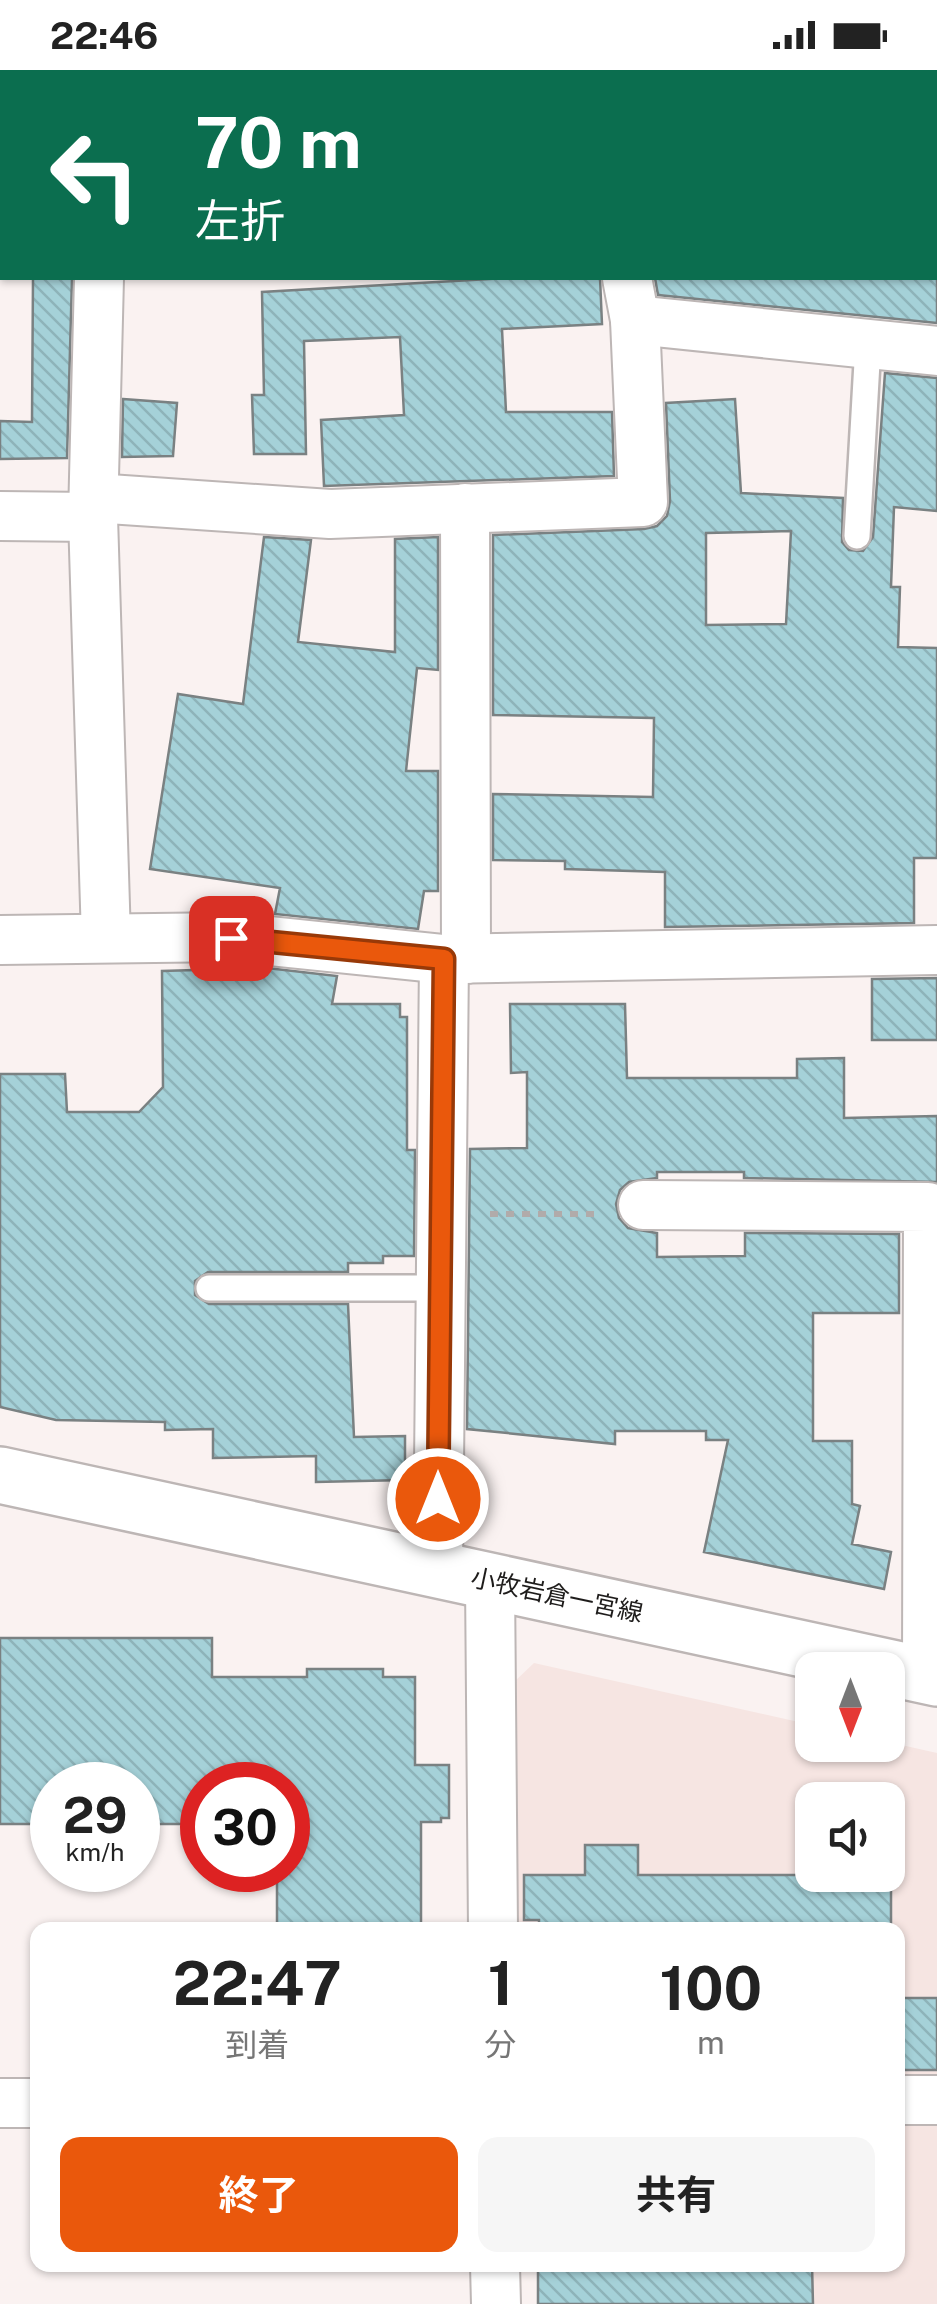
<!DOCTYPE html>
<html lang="ja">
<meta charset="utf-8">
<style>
body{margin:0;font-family:"Public Sans","Noto Sans JP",sans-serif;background:#f6f6f6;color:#222;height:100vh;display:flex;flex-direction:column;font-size:38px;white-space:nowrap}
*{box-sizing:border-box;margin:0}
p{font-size:32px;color:#767676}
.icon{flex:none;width:55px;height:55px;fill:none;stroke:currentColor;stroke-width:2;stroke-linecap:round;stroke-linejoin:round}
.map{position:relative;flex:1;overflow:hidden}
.panel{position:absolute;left:30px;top:1852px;width:875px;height:350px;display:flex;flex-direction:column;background:#fff;border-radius:20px;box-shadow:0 2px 8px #0004}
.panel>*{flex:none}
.hud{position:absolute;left:0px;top:0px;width:938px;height:210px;box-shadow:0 2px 8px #0004;background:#0b6e4f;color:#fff;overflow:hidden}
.needle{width:65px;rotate:180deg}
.tools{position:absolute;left:795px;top:1582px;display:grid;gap:20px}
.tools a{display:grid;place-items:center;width:110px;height:110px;border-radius:20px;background:#fff;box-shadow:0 2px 8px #0004;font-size:50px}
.speed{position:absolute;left:30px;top:1692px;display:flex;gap:20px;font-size:50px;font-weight:700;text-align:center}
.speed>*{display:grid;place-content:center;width:130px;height:130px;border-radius:50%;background:#fff;box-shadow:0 2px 8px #0004;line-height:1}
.speed small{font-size:25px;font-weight:400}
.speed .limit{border:15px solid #d22;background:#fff;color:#111}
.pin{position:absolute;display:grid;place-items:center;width:85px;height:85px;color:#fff;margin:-42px;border-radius:20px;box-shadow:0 5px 15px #0006}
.me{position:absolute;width:110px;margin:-55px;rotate:0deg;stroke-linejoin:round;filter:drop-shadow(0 0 8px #0008)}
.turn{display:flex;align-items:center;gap:35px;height:210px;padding:0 30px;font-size:45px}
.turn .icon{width:130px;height:130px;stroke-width:2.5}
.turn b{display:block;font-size:70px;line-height:85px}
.eta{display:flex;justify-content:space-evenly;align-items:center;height:170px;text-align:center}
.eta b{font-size:60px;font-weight:700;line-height:70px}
.cta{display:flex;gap:20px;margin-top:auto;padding:20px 30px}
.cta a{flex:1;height:115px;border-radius:20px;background:#ea580c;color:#fff;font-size:40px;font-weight:700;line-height:115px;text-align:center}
.cta a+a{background:#f6f6f6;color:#222}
.status{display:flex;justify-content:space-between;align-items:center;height:70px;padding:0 50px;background:#fff;direction:ltr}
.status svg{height:28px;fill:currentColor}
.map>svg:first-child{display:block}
</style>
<div class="status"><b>22:46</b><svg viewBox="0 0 49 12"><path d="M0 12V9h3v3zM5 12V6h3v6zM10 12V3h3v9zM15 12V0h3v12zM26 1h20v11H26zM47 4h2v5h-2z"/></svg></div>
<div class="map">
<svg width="937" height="2234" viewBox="0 0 937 2234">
<defs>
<pattern id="building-back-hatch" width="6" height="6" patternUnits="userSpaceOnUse" patternTransform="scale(2.5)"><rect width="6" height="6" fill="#a5d1d8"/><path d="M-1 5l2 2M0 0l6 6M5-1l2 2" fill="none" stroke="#8eb3b9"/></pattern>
</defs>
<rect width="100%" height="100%" fill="#faf2f1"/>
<g fill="#f6e5e2" fill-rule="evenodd">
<path d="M534,1593L812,1655V1675H888V1672L937,1683V2007H898V1860H514V1612ZM812,1730H888V1805H812Z"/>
<polygon points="898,2055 937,2055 937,2234 639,2234 639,2195 898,2195"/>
</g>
<g fill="url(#building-back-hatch)" stroke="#7a8182" stroke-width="2.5" fill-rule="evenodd">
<polygon points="33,208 72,208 67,388 0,389 0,351 32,352"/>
<polygon points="507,208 600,208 602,254 502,259 506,342 612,342 614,406 324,416 321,350 404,345 400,267 304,271 306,384 254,384 252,325 264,325 262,222"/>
<polygon points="655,208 937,208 937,253 658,225"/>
<path d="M885,303L937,308V441L894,437L891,517H900L898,577L937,578V788H914V853L665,857V802L565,799V791L493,790V724L653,727L654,648L493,645V465L644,459L657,456L667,446L670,431L666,333L735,329L741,423L843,428L842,472L849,480L863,481L873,467ZM791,461L786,554L706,555V463Z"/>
<polygon points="123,329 177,333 173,386 122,387"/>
<polygon points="264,467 311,470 298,572 395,582 395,469 438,467 438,600 417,598 406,701 438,701 438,821 424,821 418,859 275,844 280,818 150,799 178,624 243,634"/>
<polygon points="267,898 337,906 332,934 400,934 400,947 407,947 407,1080 415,1080 414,1186 383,1186 383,1193 348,1193 348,1202 208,1202 195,1211 195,1225 209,1234 348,1234 354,1367 405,1366 405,1410 316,1412 316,1386 213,1388 213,1359 165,1360 165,1352 56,1350 0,1337 0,1004 65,1004 67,1042 139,1042 163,1017 162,901"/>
<polygon points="937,908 937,970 872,970 872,909"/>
<polygon points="510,934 625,934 627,1008 797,1008 797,989 844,988 844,1048 937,1046 937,1112 744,1108 744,1102 657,1102 657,1108 629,1112 620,1120 616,1134 619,1148 628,1158 657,1163 657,1187 745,1186 745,1163 899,1164 899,1243 813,1243 813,1371 852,1371 852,1434 860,1436 852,1474 891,1482 884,1519 704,1482 728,1370 706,1370 706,1361 615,1361 615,1374 467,1359 470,1079 527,1078 527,1002 511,1003"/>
<polygon points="0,1568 212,1568 212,1607 307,1607 307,1599 383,1599 383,1607 415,1607 415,1695 449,1695 449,1748 441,1748 441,1752 421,1752 421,1860 277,1860 277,1800 288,1800 288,1715 202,1715 202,1754 138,1754 138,1715 52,1715 52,1754 0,1754"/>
<polygon points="585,1775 638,1775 638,1805 891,1805 891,1860 539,1860 539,1850 524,1850 524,1805 585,1805"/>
<rect x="898" y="1928" width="39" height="72"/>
<polygon points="538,2195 812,2195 813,2234 538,2234"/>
</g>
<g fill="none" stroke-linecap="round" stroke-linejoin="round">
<defs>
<g id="service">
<polyline points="857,466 868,275"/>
<polyline points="209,1218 439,1218"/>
</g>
<g id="minor">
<polyline points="609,0 610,2"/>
<polyline points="104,2 104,0"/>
<polyline points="935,14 937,14"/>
<polyline points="99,208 93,447 106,868"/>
<polyline points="635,250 937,281"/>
<polyline points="94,428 330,444 643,432 635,250 627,208"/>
<polyline points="465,438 466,889"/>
<polyline points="0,446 93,447"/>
<polyline points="0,870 231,867 444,889 937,880"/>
<polyline points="643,1135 928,1137 927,1606"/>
<polyline points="438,1499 444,889"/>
<polyline points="490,1511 493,1860"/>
<polyline points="898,2030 937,2030"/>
<polyline points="0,2033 38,2033"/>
<polyline points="495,2195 496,2234"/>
</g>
<polyline id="secondary" points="0,1405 937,1608"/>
</defs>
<use href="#service" stroke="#bdb6b5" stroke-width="30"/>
<use href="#minor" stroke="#bdb6b5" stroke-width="52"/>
<use href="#secondary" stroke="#bdb6b5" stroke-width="60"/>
<polyline stroke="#b1abaa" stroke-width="6" stroke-dasharray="8 8" stroke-linecap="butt" points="490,1144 598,1144"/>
<use href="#service" stroke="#fff" stroke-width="25"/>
<use href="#minor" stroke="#fff" stroke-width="48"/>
<use href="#secondary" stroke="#fff" stroke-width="55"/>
</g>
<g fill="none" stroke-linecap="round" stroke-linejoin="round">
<defs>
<polyline id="route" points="231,868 444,889 438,1429"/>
</defs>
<use href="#route" stroke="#983908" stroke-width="25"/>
<use href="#route" stroke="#ea580c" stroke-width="18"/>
</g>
<g text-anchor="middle" stroke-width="10" stroke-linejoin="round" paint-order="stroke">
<g font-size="25" fill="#1e1c1b" stroke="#fff">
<text transform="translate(557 1525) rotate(12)" y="9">小牧岩倉一宮線</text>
</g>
</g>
</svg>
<div class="tools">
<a><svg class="needle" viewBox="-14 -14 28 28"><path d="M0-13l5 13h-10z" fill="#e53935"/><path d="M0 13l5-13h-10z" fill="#767676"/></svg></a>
<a><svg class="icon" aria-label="sound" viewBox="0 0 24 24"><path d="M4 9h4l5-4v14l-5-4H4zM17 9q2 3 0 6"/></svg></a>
</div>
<div class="speed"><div>29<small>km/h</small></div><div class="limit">30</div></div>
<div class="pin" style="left:231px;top:868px;background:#d93025"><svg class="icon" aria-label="arrive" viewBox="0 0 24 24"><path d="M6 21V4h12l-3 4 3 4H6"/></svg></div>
<svg class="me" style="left:438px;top:1429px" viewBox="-20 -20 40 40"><circle r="17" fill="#ea580c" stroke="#fff" stroke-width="3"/><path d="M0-11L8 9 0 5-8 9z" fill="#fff"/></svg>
<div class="hud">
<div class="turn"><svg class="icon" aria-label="left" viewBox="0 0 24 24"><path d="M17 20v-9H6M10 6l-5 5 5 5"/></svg><div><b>70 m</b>左折</div></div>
</div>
<section class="panel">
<div class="eta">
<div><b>22:47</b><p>到着</p></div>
<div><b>1</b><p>分</p></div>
<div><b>100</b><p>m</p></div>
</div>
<div class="cta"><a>終了</a><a>共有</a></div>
</section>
</div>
